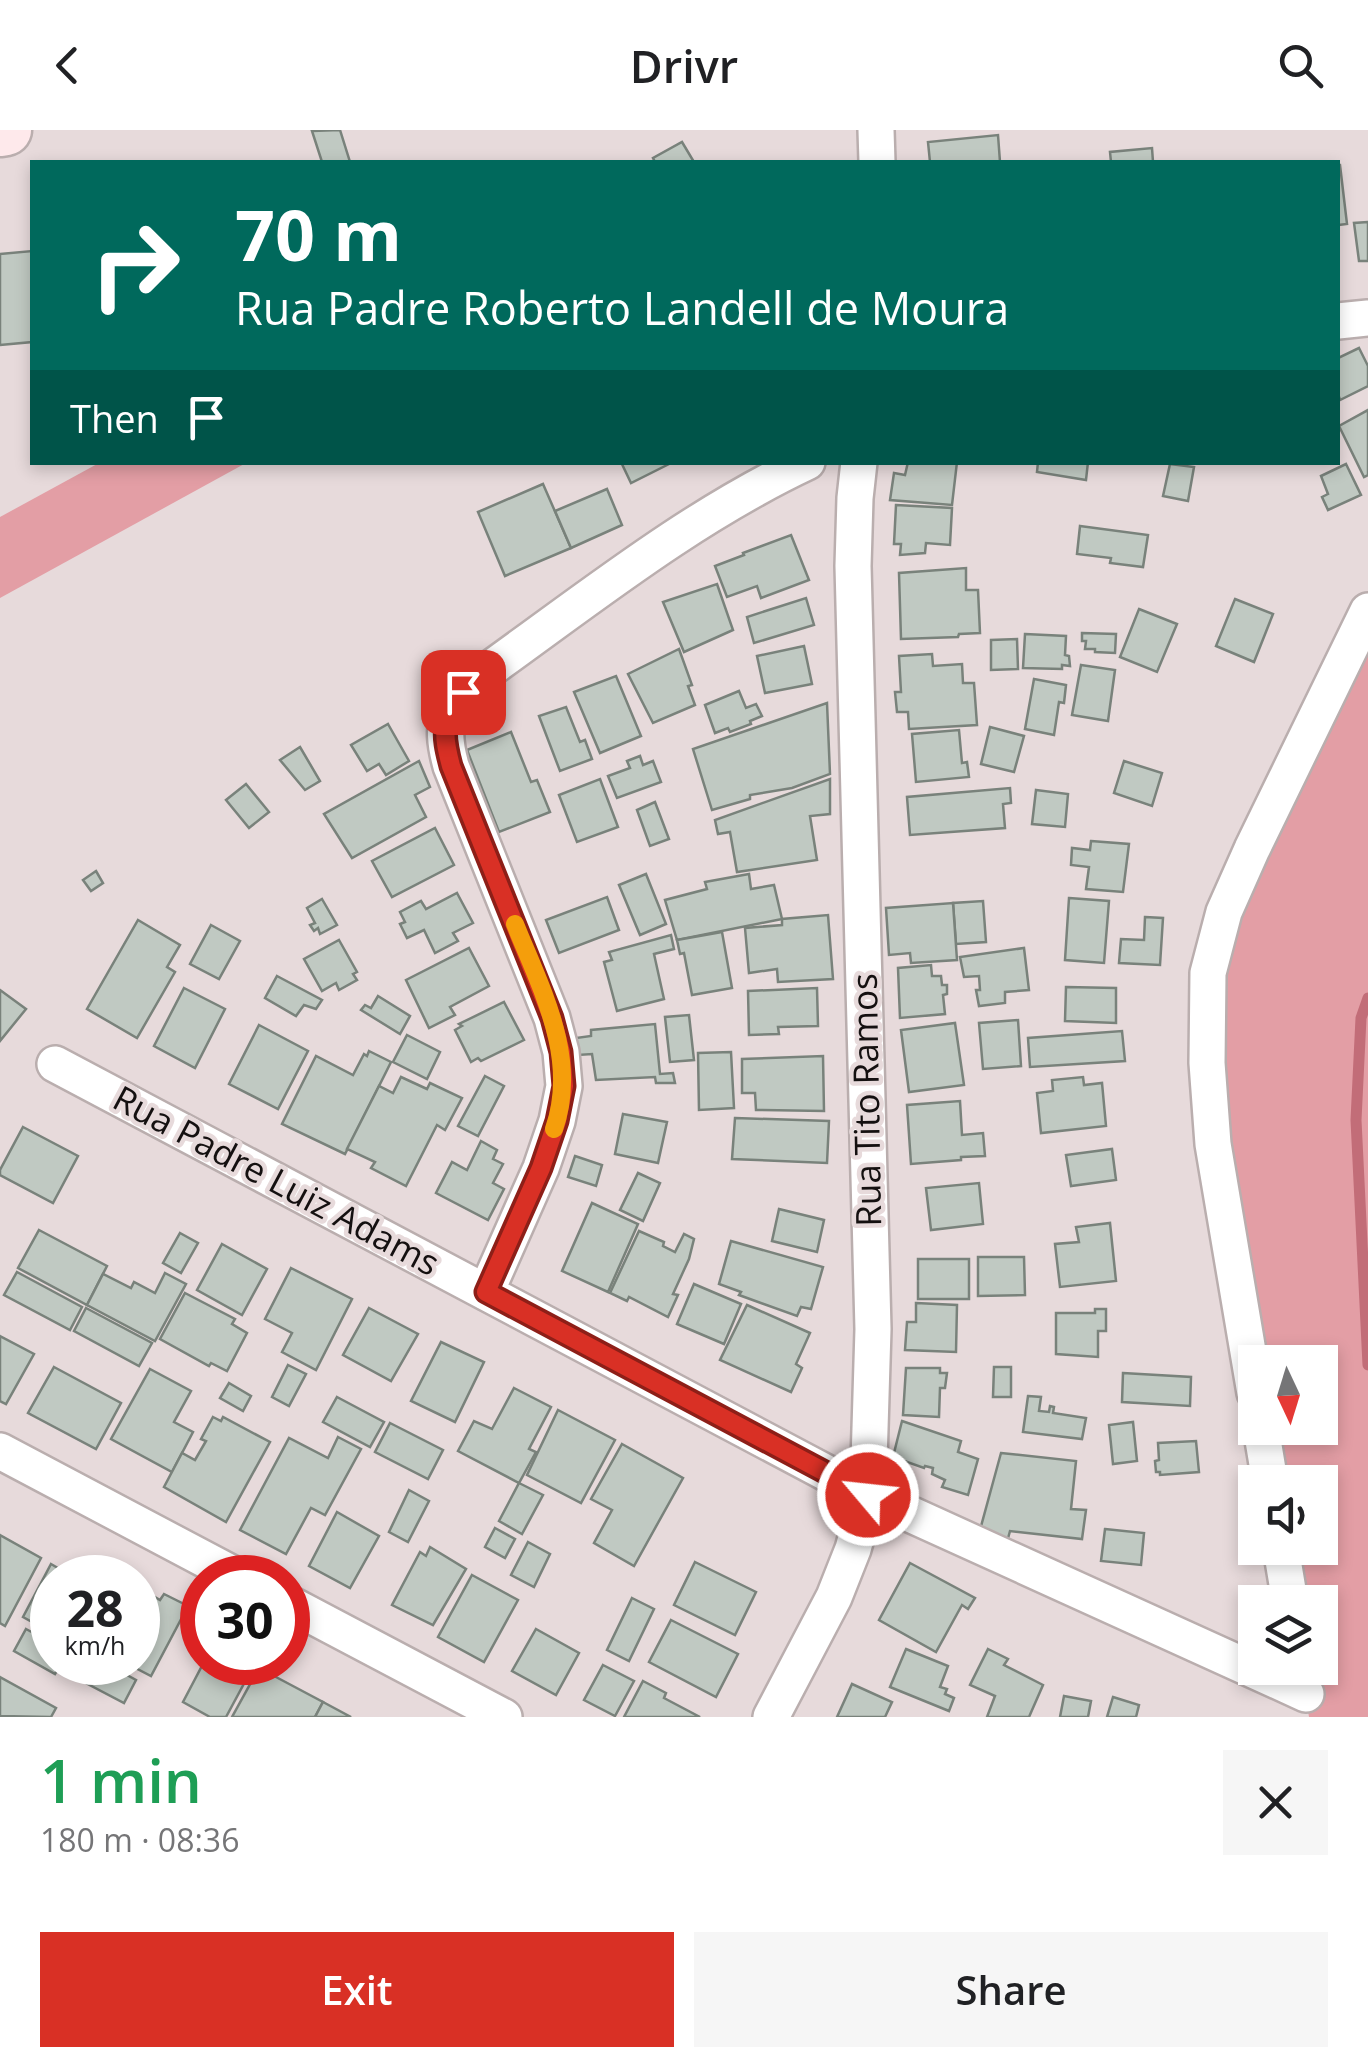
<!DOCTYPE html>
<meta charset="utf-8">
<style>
body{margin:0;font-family:"Open Sans",sans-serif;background:#f6f6f6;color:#202124;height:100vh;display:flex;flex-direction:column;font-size:38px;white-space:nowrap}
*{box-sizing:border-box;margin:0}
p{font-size:32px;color:#757577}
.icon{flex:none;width:55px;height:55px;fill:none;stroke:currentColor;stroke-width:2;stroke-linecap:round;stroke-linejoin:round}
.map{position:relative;height:1587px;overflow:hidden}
.side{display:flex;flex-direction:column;background:#fff;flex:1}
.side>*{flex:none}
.top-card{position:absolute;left:30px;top:30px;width:1310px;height:305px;border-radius:0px;box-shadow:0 5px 15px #0003;background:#00695c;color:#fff;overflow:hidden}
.needle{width:65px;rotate:176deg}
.controls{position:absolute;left:1238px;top:1215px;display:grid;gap:20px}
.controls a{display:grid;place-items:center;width:100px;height:100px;border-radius:0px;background:#fff;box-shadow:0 5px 15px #0003;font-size:50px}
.speed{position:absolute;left:30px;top:1425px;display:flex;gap:20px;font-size:50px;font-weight:700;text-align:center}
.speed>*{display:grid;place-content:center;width:130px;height:130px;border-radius:50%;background:#fff;box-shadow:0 5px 15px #0003;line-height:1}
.speed small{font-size:25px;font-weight:400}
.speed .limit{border:15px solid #d22;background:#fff;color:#111}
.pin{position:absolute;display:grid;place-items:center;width:85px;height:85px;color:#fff;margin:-42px;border-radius:20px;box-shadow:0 5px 15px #0006}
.me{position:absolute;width:110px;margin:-55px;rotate:298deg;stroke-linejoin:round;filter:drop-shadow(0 0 8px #0008)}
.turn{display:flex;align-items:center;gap:35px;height:210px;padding:0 40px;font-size:45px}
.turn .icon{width:130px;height:130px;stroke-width:2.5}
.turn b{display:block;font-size:70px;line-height:85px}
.then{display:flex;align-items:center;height:95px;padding:0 40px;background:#0003;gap:20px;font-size:38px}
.round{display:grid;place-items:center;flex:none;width:105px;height:105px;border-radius:0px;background:#f6f6f6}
.head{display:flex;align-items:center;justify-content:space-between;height:170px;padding:0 40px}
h1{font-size:60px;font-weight:600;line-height:75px;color:#1e9e55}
.action{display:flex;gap:20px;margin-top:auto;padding:20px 40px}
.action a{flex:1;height:115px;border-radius:0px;background:#d93025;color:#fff;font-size:40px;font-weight:600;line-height:115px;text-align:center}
.action a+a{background:#f6f6f6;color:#202124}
header{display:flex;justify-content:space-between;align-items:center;height:130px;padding:0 40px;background:#fff;font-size:45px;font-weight:600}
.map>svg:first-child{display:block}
</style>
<header><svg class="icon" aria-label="back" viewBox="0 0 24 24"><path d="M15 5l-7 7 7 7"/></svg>Drivr<svg class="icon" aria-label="search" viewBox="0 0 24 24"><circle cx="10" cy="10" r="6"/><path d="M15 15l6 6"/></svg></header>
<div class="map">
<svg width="1368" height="1587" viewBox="0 0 1368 1587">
<rect width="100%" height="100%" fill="#e7dadb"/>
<g fill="#e39ea5">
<polygon points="99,333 246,333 0,468 0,387"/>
<polygon points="1368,480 1368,1587 1309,1587 1301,1538 1320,1538 1320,1472 1290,1472 1281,1418 1320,1418 1320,1352 1270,1352 1261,1298 1320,1298 1320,1232 1255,1232 1208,843"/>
</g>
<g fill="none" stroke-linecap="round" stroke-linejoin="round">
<polyline stroke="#c26d78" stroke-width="11" points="1368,868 1361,888 1356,990 1368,1235"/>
</g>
<g fill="#c0c9c2" stroke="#79827b" stroke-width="2.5">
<polygon points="340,0 350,32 322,32 312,1"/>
<polygon points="998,5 1000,32 930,32 928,12"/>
<polygon points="682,12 694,32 655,32 653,28"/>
<polygon points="1152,18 1153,32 1111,32 1110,22"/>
<polygon points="1338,35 1340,35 1347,94 1338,95"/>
<polygon points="1368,92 1368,131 1359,131 1354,93"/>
<polygon points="32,121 32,212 0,215 0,124"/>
<polygon points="1359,218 1368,236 1368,256 1340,270 1338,264 1338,228"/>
<polygon points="1368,280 1368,345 1364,347 1339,296"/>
<polygon points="621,332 668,332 669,334 631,353"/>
<polygon points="908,332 957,332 952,375 890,370 894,343 905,345"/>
<polygon points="1038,332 1088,332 1086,350 1037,342"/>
<polygon points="1170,334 1194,337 1188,371 1163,366"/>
<polygon points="1346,334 1361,365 1328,380 1322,367 1328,364 1321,346"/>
<polygon points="543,354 571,418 505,446 478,382"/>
<polygon points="607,359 622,395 571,418 555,381"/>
<polygon points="896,375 952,378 950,415 926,413 925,423 900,425 901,414 894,414"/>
<polygon points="1080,396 1148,405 1143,437 1110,433 1111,428 1077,424"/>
<polygon points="791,405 809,450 761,468 757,456 727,467 715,436 744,425 743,423"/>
<polygon points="966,438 966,460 978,460 980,503 959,504 958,507 901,509 899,443"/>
<polygon points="717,454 733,500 684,522 663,472"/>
<polygon points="806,468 814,495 754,513 747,487"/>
<polygon points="1235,469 1273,484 1254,532 1216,516"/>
<polygon points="1139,479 1177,494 1157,542 1120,527"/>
<polygon points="1082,503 1116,504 1115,523 1095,522 1095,519 1085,519 1086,511 1082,511"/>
<polygon points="1025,504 1066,506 1065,525 1069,526 1070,536 1062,535 1062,539 1023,538"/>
<polygon points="1017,509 1018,539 991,540 991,510"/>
<polygon points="804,516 812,554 765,563 757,526"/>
<polygon points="679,519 692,555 688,556 695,575 653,593 628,544"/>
<polygon points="932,524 933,536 962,534 963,553 974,553 977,595 909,599 908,582 897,582 895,562 901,562 899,526"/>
<polygon points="1081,535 1115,540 1108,591 1072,585"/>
<polygon points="616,546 641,606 600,623 574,562"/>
<polygon points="1034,549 1066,555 1064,573 1059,572 1054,605 1025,599"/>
<polygon points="739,561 746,578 756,574 762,586 750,591 751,594 730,602 728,598 715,603 705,575"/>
<polygon points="827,573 830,644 792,658 750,665 750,669 712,680 693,619"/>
<polygon points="566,577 580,612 585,610 592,629 560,641 539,586"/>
<polygon points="388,594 409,631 386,645 379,634 367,641 351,615"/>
<polygon points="990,597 1024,606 1014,642 981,634"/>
<polygon points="959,600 962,633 967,632 969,647 916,652 912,604"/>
<polygon points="511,602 531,652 537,650 550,682 499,702 467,620"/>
<polygon points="300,617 320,651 305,660 280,630"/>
<polygon points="640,626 643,635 653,631 661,652 617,668 608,646 630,638 627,631"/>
<polygon points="419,631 430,657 415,665 426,687 352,728 324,684"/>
<polygon points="1124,631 1162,643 1152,676 1114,663"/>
<polygon points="600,649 618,697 577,712 559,665"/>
<polygon points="830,649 830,684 810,686 817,730 737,742 730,702 718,704 715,690"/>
<polygon points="246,654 269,682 249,698 226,670"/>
<polygon points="1010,658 1011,673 1003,674 1005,698 910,705 907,667"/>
<polygon points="1036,660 1068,664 1065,697 1032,694"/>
<polygon points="655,672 669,709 650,716 637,680"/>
<polygon points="435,698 454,735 392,767 372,731"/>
<polygon points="1091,711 1129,714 1123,762 1086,759 1089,737 1071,735 1072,718 1090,720"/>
<polygon points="96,741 103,753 91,761 83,750"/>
<polygon points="646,744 666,794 640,805 619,755"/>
<polygon points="749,744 751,759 774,755 782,789 677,810 665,770 707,759 705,752"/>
<polygon points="457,763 473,793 453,803 458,811 435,823 424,800 407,808 400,794 405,792 400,782 421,771 426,779"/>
<polygon points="607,767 619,800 559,823 546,790"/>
<polygon points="1069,768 1109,771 1104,833 1065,830"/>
<polygon points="322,769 337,795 320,804 318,798 314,801 310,795 315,793 307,778"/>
<polygon points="983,771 986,812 956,814 953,773"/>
<polygon points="953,773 957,830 911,833 910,823 889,825 886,778"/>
<polygon points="828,785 833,849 778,852 777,839 749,843 745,798 782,795 782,789"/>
<polygon points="1145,787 1163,788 1160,835 1119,833 1121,809 1144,810"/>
<polygon points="138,790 180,815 167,837 175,842 137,908 87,879"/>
<polygon points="211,795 240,811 219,849 190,834"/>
<polygon points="722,802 732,858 692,865 684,823 680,824 677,810"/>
<polygon points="671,805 674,819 654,824 664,869 617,881 604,832 612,830 609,822"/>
<polygon points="339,810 357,842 353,844 357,850 339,860 336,853 322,861 304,829"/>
<polygon points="469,818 489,856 450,877 455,885 429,898 406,850"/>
<polygon points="1024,818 1029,860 1005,862 1005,873 979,876 976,860 980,860 979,846 964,847 960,827"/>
<polygon points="931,835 932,846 941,846 942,855 947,855 947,864 943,865 945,884 900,888 898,838"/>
<polygon points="277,846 322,870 316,879 304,875 296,886 265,868"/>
<polygon points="1066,857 1116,858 1116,893 1065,891"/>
<polygon points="184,858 225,879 195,938 154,916"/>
<polygon points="817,858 818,896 778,897 779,904 749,905 748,861"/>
<polygon points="0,860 26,879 0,911"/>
<polygon points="378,866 410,886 400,904 361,880 365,875 371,878"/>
<polygon points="504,872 524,910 481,931 478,928 471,932 455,900 462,896 459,894"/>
<polygon points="689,885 694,930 670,932 665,887"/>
<polygon points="1018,890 1021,936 983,939 979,893"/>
<polygon points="955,893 964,955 909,962 901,900"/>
<polygon points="655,894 660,944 673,943 675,953 656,953 655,947 596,950 592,924 578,925 576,908 591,906 591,900"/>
<polygon points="259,895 308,921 278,979 229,954"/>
<polygon points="1122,901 1125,931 1030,937 1028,908"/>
<polygon points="407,905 440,922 427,949 393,932"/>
<polygon points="369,921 391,932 345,1024 282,994 316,926 353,945 364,924 367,926"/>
<polygon points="731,922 734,978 699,980 698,923"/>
<polygon points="823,926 824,981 756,980 755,963 742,963 742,929"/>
<polygon points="485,946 504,956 478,1006 458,996"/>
<polygon points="401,947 427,959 430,953 462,968 445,1000 437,995 406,1056 371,1038 375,1032 347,1019 379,956 393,963"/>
<polygon points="1083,947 1084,955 1102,953 1106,996 1041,1003 1037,963 1053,961 1052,950"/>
<polygon points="960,971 962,1005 983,1003 985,1026 961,1027 961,1030 911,1034 907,975"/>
<polygon points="623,984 667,992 658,1033 615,1024"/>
<polygon points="735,988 829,991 827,1033 732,1029"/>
<polygon points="23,997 78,1026 53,1073 0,1045 0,1040"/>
<polygon points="481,1011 497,1020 493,1029 503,1034 493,1053 504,1059 488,1090 436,1063 452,1032 467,1040"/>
<polygon points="1112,1019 1116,1050 1071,1056 1066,1025"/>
<polygon points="575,1026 602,1035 596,1056 568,1047"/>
<polygon points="638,1043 660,1053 643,1091 620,1080"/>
<polygon points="979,1053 983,1094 931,1100 926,1058"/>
<polygon points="592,1073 638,1094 608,1162 562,1141"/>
<polygon points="779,1079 824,1090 817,1122 772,1111"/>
<polygon points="1110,1093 1116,1151 1060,1157 1055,1114 1079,1112 1076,1097"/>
<polygon points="39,1100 107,1136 87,1175 18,1138"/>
<polygon points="639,1101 664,1112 663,1116 675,1122 684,1104 694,1109 689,1129 673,1164 678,1165 668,1187 629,1167 627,1171 610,1163"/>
<polygon points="180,1103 198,1113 181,1143 163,1133"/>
<polygon points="731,1111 823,1137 811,1179 801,1177 797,1186 739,1165 741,1162 719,1154"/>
<polygon points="222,1114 267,1139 242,1185 197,1160"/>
<polygon points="978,1127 1024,1127 1025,1165 978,1166"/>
<rect x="918" y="1129" width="51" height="40"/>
<polygon points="291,1138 352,1169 316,1240 282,1222 292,1203 265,1189"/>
<polygon points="17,1142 82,1177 70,1200 4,1165"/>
<polygon points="165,1143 186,1154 155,1211 87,1175 103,1144 131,1158 134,1152 155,1163"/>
<polygon points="694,1154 741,1174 724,1214 677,1194"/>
<polygon points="185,1163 235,1189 232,1194 247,1203 227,1241 211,1233 209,1236 160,1209"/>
<polygon points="916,1173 957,1175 956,1222 905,1220 907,1192 916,1192"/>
<polygon points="747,1175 810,1203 796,1234 802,1238 791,1262 720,1230"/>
<polygon points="86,1178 152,1213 139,1236 74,1201"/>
<polygon points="369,1178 418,1204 391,1251 343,1225"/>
<polygon points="1095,1179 1106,1179 1106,1201 1098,1201 1098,1227 1056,1224 1056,1183 1095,1183"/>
<polygon points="0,1206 34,1224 6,1274 0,1271"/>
<polygon points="441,1212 484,1232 455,1292 411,1271"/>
<polygon points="288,1235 306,1244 289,1276 272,1267"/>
<polygon points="54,1237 121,1273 96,1319 28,1283"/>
<polygon points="994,1237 1011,1237 1011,1267 993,1267"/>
<polygon points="906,1238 940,1238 940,1243 947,1243 945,1258 940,1258 939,1287 903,1285"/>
<polygon points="150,1239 191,1261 174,1292 193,1302 172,1342 111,1309"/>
<polygon points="1123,1243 1191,1247 1190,1276 1122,1272"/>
<polygon points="229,1253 251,1266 243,1281 220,1268"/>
<polygon points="514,1258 551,1277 529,1319 536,1322 519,1353 458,1321 474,1291 492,1299"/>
<polygon points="1028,1266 1041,1267 1039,1281 1049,1282 1050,1276 1054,1277 1053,1283 1086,1288 1082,1309 1023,1302"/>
<polygon points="337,1267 384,1292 370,1317 323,1292"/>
<polygon points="558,1280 615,1310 581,1373 527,1345"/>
<polygon points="213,1287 221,1291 223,1287 270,1312 226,1392 164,1357 182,1323 195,1330 206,1311 201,1309"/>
<polygon points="902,1291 961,1311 958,1322 978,1329 968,1365 942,1357 945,1350 932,1344 933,1338 925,1336 924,1338 893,1327"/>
<polygon points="1133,1292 1137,1331 1113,1334 1109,1295"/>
<polygon points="390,1293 443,1320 428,1349 375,1322"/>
<polygon points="338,1307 361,1319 325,1385 311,1378 286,1424 240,1400 289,1308 328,1328"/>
<polygon points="1196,1311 1199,1342 1160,1345 1160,1342 1156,1342 1155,1331 1159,1330 1158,1313"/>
<polygon points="622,1314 683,1348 634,1436 594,1413 612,1380 591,1369"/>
<polygon points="1001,1323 1076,1331 1071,1379 1086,1380 1082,1409 1010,1401 1007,1412 980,1400"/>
<polygon points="519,1353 543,1365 522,1404 499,1391"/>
<polygon points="409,1360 429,1371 408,1412 389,1402"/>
<polygon points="337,1382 379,1406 350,1458 309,1436"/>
<polygon points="495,1398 515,1409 505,1428 485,1417"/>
<polygon points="1105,1399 1144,1403 1141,1435 1101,1431"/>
<polygon points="0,1405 41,1428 5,1496 0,1493"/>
<polygon points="528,1412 550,1424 534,1457 511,1445"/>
<polygon points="430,1417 466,1439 433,1495 392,1475 420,1422 426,1426"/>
<polygon points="695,1432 756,1462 735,1505 674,1475"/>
<polygon points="910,1433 975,1468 968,1479 962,1475 936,1522 879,1490"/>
<polygon points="51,1434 75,1448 52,1448 52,1503 23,1487"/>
<polygon points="472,1445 518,1470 484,1532 438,1507"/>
<polygon points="145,1461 160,1470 164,1464 188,1476 151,1546 124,1532 138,1532 138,1475"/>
<polygon points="632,1468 654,1479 629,1531 607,1520"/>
<polygon points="671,1490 738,1524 716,1567 649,1532"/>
<polygon points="26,1499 52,1513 52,1532 62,1532 55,1544 14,1521"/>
<polygon points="536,1499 579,1523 556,1565 512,1541"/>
<polygon points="906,1519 948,1536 940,1557 947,1559 945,1564 954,1568 949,1581 890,1557"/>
<polygon points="988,1519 1008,1529 1004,1535 1043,1555 1029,1587 987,1587 995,1566 970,1555"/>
<polygon points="92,1532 103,1532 136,1550 124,1573 82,1551"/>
<polygon points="204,1532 249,1532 254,1535 226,1587 210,1587 183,1572"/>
<polygon points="603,1535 634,1551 615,1586 584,1570"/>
<polygon points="259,1538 323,1572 315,1587 232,1587"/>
<polygon points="0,1547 56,1578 51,1587 0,1586"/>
<polygon points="643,1551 666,1563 664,1568 700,1587 624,1587"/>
<polygon points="852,1554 892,1572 885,1587 837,1587"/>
<polygon points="1064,1566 1091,1571 1088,1587 1060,1587"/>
<polygon points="1113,1567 1139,1575 1136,1587 1107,1587"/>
<polygon points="323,1572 351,1587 315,1587"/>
</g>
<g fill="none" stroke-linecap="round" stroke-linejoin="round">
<defs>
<g id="minor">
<polyline points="876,0 877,32"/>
<polyline points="1338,191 1368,188"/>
<polyline points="55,934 868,1365 1306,1564"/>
<path d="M486,1162L541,1038L557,991L564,956L561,922L552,888L451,636C438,589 448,576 483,544C588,469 690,387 807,332"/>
<polyline points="1255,1263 1213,1014 1207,933 1208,843 1224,782 1252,719 1368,481"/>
<polyline points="1261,1298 1270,1352"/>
<polyline points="0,1321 240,1448"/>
<polyline points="1281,1418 1290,1472"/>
<polyline points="288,1473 504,1587"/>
<polyline points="771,1587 834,1467 853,1419 868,1365 873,1199 853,436 855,368 859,332"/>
</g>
<polyline id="secondary" points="0,1 6,0"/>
</defs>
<use href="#minor" stroke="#baaeae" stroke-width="40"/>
<use href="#secondary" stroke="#baaeae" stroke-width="55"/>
<use href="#minor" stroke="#fff" stroke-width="35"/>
<use href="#secondary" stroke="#fee9eb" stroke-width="50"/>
</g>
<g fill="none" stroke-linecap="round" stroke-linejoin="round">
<defs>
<path id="route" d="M463,562C442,592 442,602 451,636L552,888L561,922L564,956L557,991L541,1038L486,1162L868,1365"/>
</defs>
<use href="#route" stroke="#8d1f18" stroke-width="25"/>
<use href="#route" stroke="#d93025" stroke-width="18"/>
<path stroke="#f59e0b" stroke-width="18" d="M515,794C541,859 579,928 554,999"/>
</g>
<g text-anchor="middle" stroke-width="9" stroke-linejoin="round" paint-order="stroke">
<g font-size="35" fill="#141010" stroke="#e7dadb">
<text transform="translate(867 970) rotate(-91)" y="12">Rua Tito Ramos</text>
<text transform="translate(276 1051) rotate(28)" y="12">Rua Padre Luiz Adams</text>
</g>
</g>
</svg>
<div class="controls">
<a><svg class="needle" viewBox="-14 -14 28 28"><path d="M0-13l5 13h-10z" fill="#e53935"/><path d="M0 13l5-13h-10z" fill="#757577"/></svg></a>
<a><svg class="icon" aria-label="sound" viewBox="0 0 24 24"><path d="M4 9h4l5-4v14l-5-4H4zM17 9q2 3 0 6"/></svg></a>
<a><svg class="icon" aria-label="layers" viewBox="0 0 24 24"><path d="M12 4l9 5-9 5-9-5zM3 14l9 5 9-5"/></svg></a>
</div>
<div class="speed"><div>28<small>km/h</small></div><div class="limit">30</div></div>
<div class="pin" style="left:463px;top:562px;background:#d93025"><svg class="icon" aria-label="arrive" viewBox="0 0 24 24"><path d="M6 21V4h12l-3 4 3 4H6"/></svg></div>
<svg class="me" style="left:868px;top:1365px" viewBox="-20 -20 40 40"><circle r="17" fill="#d93025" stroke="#fff" stroke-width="3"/><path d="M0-11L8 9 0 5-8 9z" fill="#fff"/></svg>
<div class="top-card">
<div class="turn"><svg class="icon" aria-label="right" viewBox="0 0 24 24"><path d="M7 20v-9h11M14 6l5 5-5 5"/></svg><div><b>70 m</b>Rua Padre Roberto Landell de Moura</div></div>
<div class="then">Then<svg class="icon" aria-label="arrive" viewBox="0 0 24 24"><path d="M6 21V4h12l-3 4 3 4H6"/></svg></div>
</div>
</div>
<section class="side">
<div class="head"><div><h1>1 min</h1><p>180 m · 08:36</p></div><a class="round"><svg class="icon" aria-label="close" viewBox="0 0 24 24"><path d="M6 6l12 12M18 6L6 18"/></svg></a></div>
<div class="action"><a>Exit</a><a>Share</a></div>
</section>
